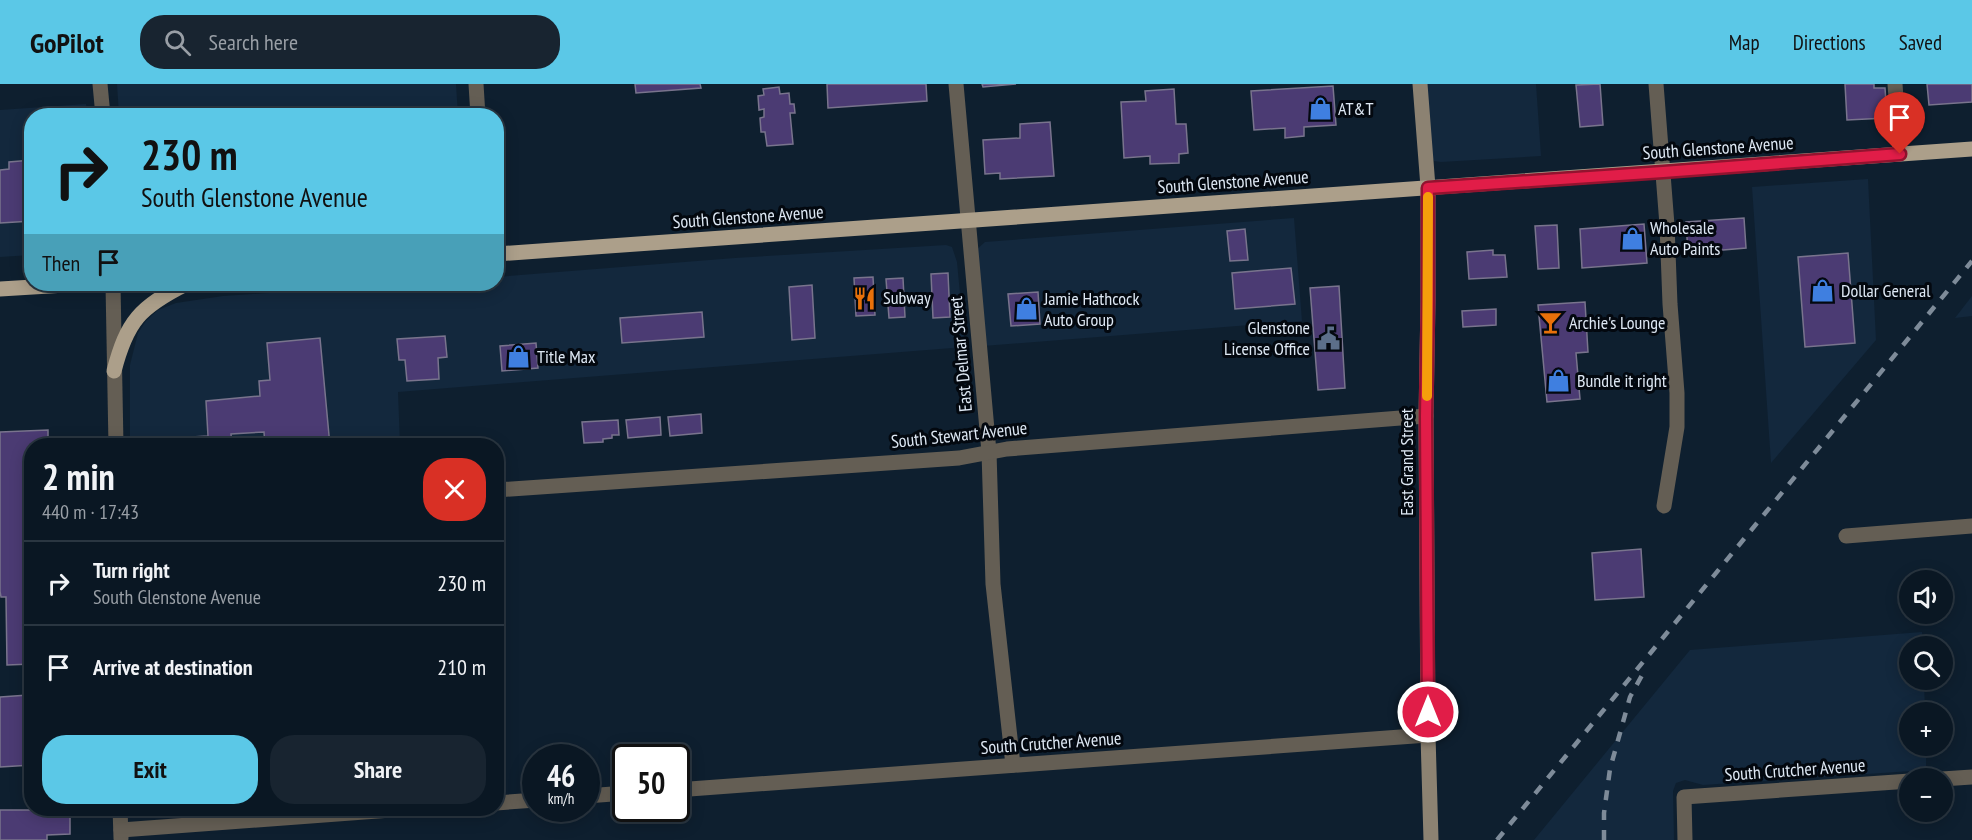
<!DOCTYPE html>
<meta charset="utf-8">
<style>
body{margin:0;font-family:"PT Sans Narrow",sans-serif;background:#182430;color:#f1f3f6;height:100vh;display:flex;flex-direction:column;font-size:22px;white-space:nowrap}
*{box-sizing:border-box;margin:0}
p{font-size:20px;color:#999fa6}
.icon{flex:none;width:33px;height:33px;fill:none;stroke:currentColor;stroke-width:2;stroke-linecap:round;stroke-linejoin:round}
.map{position:relative;flex:1;overflow:hidden}
.side{position:absolute;left:24px;top:354px;width:480px;height:378px;display:flex;flex-direction:column;background:#0a1723;border-radius:24px;box-shadow:0 3px 15px #0003,0 0 0 2px #2a3641}
.side>*{flex:none}
.banner{position:absolute;left:24px;top:24px;width:480px;height:183px;border-radius:24px;box-shadow:0 3px 15px #0003,0 0 0 2px #2a3641;background:#5bc8e7;color:#111;overflow:hidden}
.controls{position:absolute;left:1899px;top:486px;display:grid;gap:12px}
.controls a{display:grid;place-items:center;width:54px;height:54px;border-radius:50%;background:#0a1723;box-shadow:0 3px 15px #0003,0 0 0 2px #2a3641;font-size:30px}
.speed{position:absolute;left:522px;top:660px;display:flex;gap:12px;font-size:30px;font-weight:700;text-align:center}
.speed>*{display:grid;place-content:center;width:78px;height:78px;border-radius:50%;background:#0a1723;box-shadow:0 3px 15px #0003,0 0 0 2px #2a3641;line-height:1}
.speed small{font-size:15px;font-weight:400}
.speed .limit{border:3px solid #111;border-radius:9px;background:#fff;color:#111}
.pin{position:absolute;display:grid;place-items:center;width:51px;height:51px;color:#fff;margin:-62px -26px;border-radius:50% 50% 50% 0;rotate:-45deg;box-shadow:0 0 6px #0007}
.pin .icon{rotate:45deg}
.me{position:absolute;width:66px;margin:-33px;rotate:0deg;stroke-linejoin:round;filter:drop-shadow(0 0 4px #0008)}
.turn{display:flex;align-items:center;gap:21px;height:126px;padding:0 18px;font-size:27px}
.turn .icon{width:78px;height:78px;stroke-width:2.5}
.turn b{display:block;font-size:42px;line-height:51px}
.then{display:flex;align-items:center;height:57px;padding:0 18px;background:#0003;gap:12px;font-size:22px}
.round{display:grid;place-items:center;flex:none;width:63px;height:63px;border-radius:24px;background:#182430}
.headline{display:flex;align-items:center;justify-content:space-between;height:102px;padding:0 18px}
h1{font-size:36px;font-weight:800;line-height:45px}
.button{display:flex;gap:12px;margin-top:auto;padding:12px 18px}
.button a{flex:1;height:69px;border-radius:24px;background:#5bc8e7;color:#111;font-size:24px;font-weight:800;line-height:69px;text-align:center}
.button a+a{background:#182430;color:#f1f3f6}
ul{padding:0;list-style:none}
li{display:flex;align-items:center;gap:18px;height:84px;padding:0 18px;border-top:2px solid #2a3641}
li div{flex:1}
li b{display:block;font-size:22px}
li em{font-style:normal}
header{display:flex;align-items:center;gap:36px;box-sizing:border-box;height:84px;padding:0 30px;background:#5bc8e7;color:#111}
header strong{font-size:28px}
nav{display:flex;gap:33px;margin-inline-start:auto;font-size:21px}
.search{width:420px;height:54px;background:#182430;display:flex;align-items:center;gap:15px;box-sizing:border-box;padding:0 21px;border-radius:24px;color:#999fa6;font-size:22px}
.map>svg:first-child{display:block}
</style>
<header>
<strong>GoPilot</strong>
<div class="search"><svg class="icon" aria-label="search" viewBox="0 0 24 24"><circle cx="10" cy="10" r="6"/><path d="M15 15l6 6"/></svg>Search here</div>
<nav><a>Map</a><a>Directions</a><a>Saved</a></nav>
</header>
<div class="map">
<svg width="1972" height="756" viewBox="0 0 1972 756">
<rect width="100%" height="100%" fill="#0e1f2f"/>
<g fill="#13283d">
<polygon points="117,0 456,0 458,31 119,31"/>
<polygon points="1426,0 1536,0 1541,72 1441,78 1434,77 1431,71"/>
<polygon points="86,20 88,31 32,32 31,171 0,173 0,26"/>
<polygon points="1868,95 1876,256 1771,379 1752,103"/>
<polygon points="1294,134 1302,237 983,262 976,166 985,158"/>
<polygon points="946,161 952,163 957,178 965,263 398,308 400,361 130,362 130,281 138,249 146,237 158,226 176,219 223,212 409,200 496,200 497,193 735,174"/>
<polygon points="1972,212 1972,232 1955,234"/>
<polygon points="1922,548 1923,562 1910,562 1910,596 1924,596 1925,628 1910,628 1910,662 1926,662 1926,686 1703,701 1685,696 1676,699 1673,707 1674,756 1534,756 1690,566"/>
</g>
<g fill="#4b3b73" stroke="#79748d" stroke-width="1.5">
<polygon points="635,0 700,0 701,4 636,9"/>
<polygon points="827,0 926,0 927,17 828,24"/>
<polygon points="982,0 1016,0 983,3"/>
<polygon points="1600,0 1603,41 1580,43 1576,1"/>
<polygon points="1845,0 1874,0 1874,4 1885,4 1887,34 1847,36"/>
<polygon points="1927,0 1972,0 1972,18 1929,21"/>
<polygon points="1333,2 1336,41 1304,43 1304,52 1285,54 1285,44 1254,46 1251,7"/>
<polygon points="779,3 780,10 789,9 790,20 794,20 795,29 790,29 793,60 767,62 765,48 761,48 760,34 764,33 764,25 759,26 758,12 764,11 763,5"/>
<polygon points="1174,5 1176,40 1186,40 1188,69 1179,70 1179,79 1150,80 1150,72 1124,74 1121,18 1146,17 1145,7"/>
<polygon points="1050,38 1054,92 1000,95 1000,89 985,90 983,56 1020,54 1020,40"/>
<polygon points="32,76 32,137 0,139 0,86 9,85 9,78"/>
<polygon points="1744,134 1746,164 1688,169 1686,138"/>
<polygon points="1644,140 1647,179 1582,184 1580,145"/>
<polygon points="1557,141 1559,184 1538,185 1535,142"/>
<polygon points="1245,145 1248,176 1230,177 1227,147"/>
<polygon points="1493,166 1493,171 1505,171 1507,193 1469,195 1467,168"/>
<polygon points="1848,169 1855,259 1805,263 1798,173"/>
<polygon points="1291,184 1295,220 1235,225 1232,189"/>
<polygon points="948,189 950,233 933,234 931,190"/>
<polygon points="873,193 875,231 856,232 854,194"/>
<polygon points="903,194 905,233 889,234 886,195"/>
<polygon points="812,201 815,254 792,256 789,203"/>
<polygon points="1339,202 1345,304 1318,306 1310,204"/>
<polygon points="1038,208 1040,240 1011,242 1008,210"/>
<polygon points="1585,218 1588,268 1576,269 1580,315 1547,318 1538,221"/>
<polygon points="1496,225 1496,241 1463,243 1462,227"/>
<polygon points="702,228 704,253 622,259 620,234"/>
<polygon points="445,252 447,273 438,274 439,295 407,297 405,276 399,276 397,255"/>
<polygon points="320,254 330,362 265,362 264,348 231,350 232,362 192,362 192,353 208,352 206,317 260,312 259,297 270,296 267,259"/>
<polygon points="536,259 538,284 502,287 500,262"/>
<polygon points="701,330 702,349 670,352 668,333"/>
<polygon points="660,333 661,351 628,354 626,336"/>
<polygon points="618,336 619,351 612,351 612,354 603,355 603,358 584,359 582,338"/>
<polygon points="48,346 48,362 32,362 32,580 7,581 6,513 1,513 0,507 0,348"/>
<polygon points="1641,465 1644,513 1595,516 1592,469"/>
<polygon points="32,596 32,681 0,683 0,613 28,611 26,597"/>
<polygon points="46,724 70,724 70,750 47,751 47,756 0,756 0,726 45,726"/>
</g>
<g fill="none" stroke-linecap="round" stroke-linejoin="round">
<g stroke="#645e54" stroke-width="15">
<polyline points="100,0 103,32"/>
<polyline points="476,0 478,32"/>
<polyline points="956,0 989,368 993,500 1013,681"/>
<polyline points="1656,0 1667,141 1670,220 1677,309 1677,343 1664,422"/>
<polyline points="1895,0 1900,70"/>
<polyline points="113,200 116,362"/>
<polyline points="496,406 959,374 1007,365 1426,332"/>
<polyline points="1846,452 1972,442"/>
<polyline points="1942,695 1972,693"/>
<polyline points="676,706 1428,651"/>
<polyline points="586,712 626,709"/>
<polyline points="496,719 536,716"/>
<polyline points="120,724 121,754"/>
<polyline points="121,746 418,724"/>
<polyline points="1685,756 1684,713 1910,697"/>
</g>
<polyline stroke="#8c8272" stroke-width="15" points="1420,0 1428,103 1428,217 1426,332 1428,651 1431,756"/>
<g stroke="#ac9f8a" stroke-width="15">
<polyline points="496,170 1972,65"/>
<polyline points="0,205 82,200"/>
<path d="M114,287C127,237 140,223 186,200"/>
</g>
<g stroke="#7e8b99" stroke-width="4.5" stroke-dasharray="10 10" stroke-linecap="butt">
<polyline points="1497,756 1972,177"/>
<polyline points="1604,756 1604,729 1610,685 1630,613 1646,584"/>
</g>
</g>
<g fill="none" stroke-linecap="round" stroke-linejoin="round">
<defs>
<polyline id="route" points="1428,628 1426,332 1428,217 1428,104 1663,88 1900,70"/>
</defs>
<use href="#route" stroke="#92132f" stroke-width="15"/>
<use href="#route" stroke="#e11d48" stroke-width="10"/>
<polyline stroke="#f59e0b" stroke-width="10" points="1427,312 1428,113"/>
</g>
<defs>
<symbol id="shop-bare" viewBox="-9 -9 18 18"><path d="M-5-2.5h2.3a2.7 3.5 0 0 1 5.4 0H5L5.5 6h-11ZM-1.5-2.5h3a1.5 2.3 0 0 0-3 0Z" fill="#3f7fe0" stroke="#03080f" stroke-width="2.5" paint-order="stroke"/></symbol>
<symbol id="restaurant-bare" viewBox="-9 -9 18 18"><path d="M-5-6h1v4h1v-4h1v4h1v-4h1v5L-1.5 .5V6h-2V.5L-5-1ZM5-6V6H3V1.5H1.5Q1.5-4 5-6Z" fill="#e8710a" stroke="#03080f" stroke-width="2.5" paint-order="stroke"/></symbol>
<symbol id="bar-bare" viewBox="-9 -9 18 18"><path d="M-6-5H6L.8 .8V4.5H3.5V6h-7V4.5H-.8V.8Z" fill="#e8710a" stroke="#03080f" stroke-width="2.5" paint-order="stroke"/></symbol>
<symbol id="civic-bare" viewBox="-9 -9 18 18"><path d="M-.6-6.5H3V-4.5H.6V-3L4-1V1h2V6H-6V1h2V-1L-.6-3ZM-1.2 2.5V6h2.4V2.5Z" fill="#5c6f8a" stroke="#03080f" stroke-width="2.5" paint-order="stroke"/></symbol>
</defs>
<g fill-rule="evenodd">
<use href="#shop-bare" x="1304" y="8" width="33" height="33"/>
<use href="#shop-bare" x="1616" y="138" width="33" height="33"/>
<use href="#shop-bare" x="1806" y="190" width="33" height="33"/>
<use href="#restaurant-bare" x="848" y="198" width="33" height="33"/>
<use href="#shop-bare" x="1010" y="208" width="33" height="33"/>
<use href="#bar-bare" x="1534" y="222" width="33" height="33"/>
<use href="#civic-bare" x="1312" y="238" width="33" height="33"/>
<use href="#shop-bare" x="502" y="256" width="33" height="33"/>
<use href="#shop-bare" x="1542" y="280" width="33" height="33"/>
</g>
<g text-anchor="middle" stroke-width="6" stroke-linejoin="round" paint-order="stroke">
<g font-size="18" fill="#dee8f4" stroke="#03080f" text-anchor="start">
<text x="1338" y="31">AT&amp;T</text>
<text x="1650" y="150">Wholesale<tspan x="1650" dy="21">Auto Paints</tspan></text>
<text x="1841" y="213">Dollar General</text>
<text x="883" y="220">Subway</text>
<text x="1044" y="221">Jamie Hathcock<tspan x="1044" dy="21">Auto Group</tspan></text>
<text x="1569" y="245">Archie's Lounge</text>
<text x="1310" y="250" text-anchor="end">Glenstone<tspan x="1310" dy="21">License Office</tspan></text>
<text x="537" y="279">Title Max</text>
<text x="1577" y="303">Bundle it right</text>
</g>
<g font-size="18" fill="#dee8f4" stroke="#03080f">
<text transform="translate(1718 64) rotate(-4)" y="6">South Glenstone Avenue</text>
<text transform="translate(1233 98) rotate(-4)" y="6">South Glenstone Avenue</text>
<text transform="translate(748 133) rotate(-4)" y="6">South Glenstone Avenue</text>
<text transform="translate(961 270) rotate(-95)" y="6">East Delmar Street</text>
<text transform="translate(959 351) rotate(-6)" y="6">South Stewart Avenue</text>
<text transform="translate(1407 378) rotate(-90)" y="6">East Grand Street</text>
<text transform="translate(1051 659) rotate(-4)" y="6">South Crutcher Avenue</text>
<text transform="translate(1795 686) rotate(-4)" y="6">South Crutcher Avenue</text>
</g>
</g>
</svg>
<div class="controls">
<a><svg class="icon" aria-label="sound" viewBox="0 0 24 24"><path d="M4 9h4l5-4v14l-5-4H4zM17 9q2 3 0 6"/></svg></a>
<a><svg class="icon" aria-label="search" viewBox="0 0 24 24"><circle cx="10" cy="10" r="6"/><path d="M15 15l6 6"/></svg></a>
<a>+</a>
<a>−</a>
</div>
<div class="speed"><div>46<small>km/h</small></div><div class="limit">50</div></div>
<div class="pin" style="left:1900px;top:70px;background:#d93025"><svg class="icon" aria-label="arrive" viewBox="0 0 24 24"><path d="M6 21V4h12l-3 4 3 4H6"/></svg></div>
<svg class="me" style="left:1428px;top:628px" viewBox="-20 -20 40 40"><circle r="17" fill="#e11d48" stroke="#fff" stroke-width="3"/><path d="M0-11L8 9 0 5-8 9z" fill="#fff"/></svg>
<div class="banner">
<div class="turn"><svg class="icon" aria-label="right" viewBox="0 0 24 24"><path d="M7 20v-9h11M14 6l5 5-5 5"/></svg><div><b>230 m</b>South Glenstone Avenue</div></div>
<div class="then">Then<svg class="icon" aria-label="arrive" viewBox="0 0 24 24"><path d="M6 21V4h12l-3 4 3 4H6"/></svg></div>
</div>
<section class="side">
<div class="headline"><div><h1>2 min</h1><p>440 m · 17:43</p></div><a class="round" style="background:#d93025;color:#fff"><svg class="icon" aria-label="close" viewBox="0 0 24 24"><path d="M6 6l12 12M18 6L6 18"/></svg></a></div>
<ul>
<li><svg class="icon" aria-label="right" viewBox="0 0 24 24"><path d="M7 20v-9h11M14 6l5 5-5 5"/></svg><div><b>Turn right</b><p>South Glenstone Avenue</p></div><em>230 m</em></li>
<li><svg class="icon" aria-label="arrive" viewBox="0 0 24 24"><path d="M6 21V4h12l-3 4 3 4H6"/></svg><div><b>Arrive at destination</b></div><em>210 m</em></li>
</ul>
<div class="button"><a>Exit</a><a>Share</a></div>
</section>
</div>
